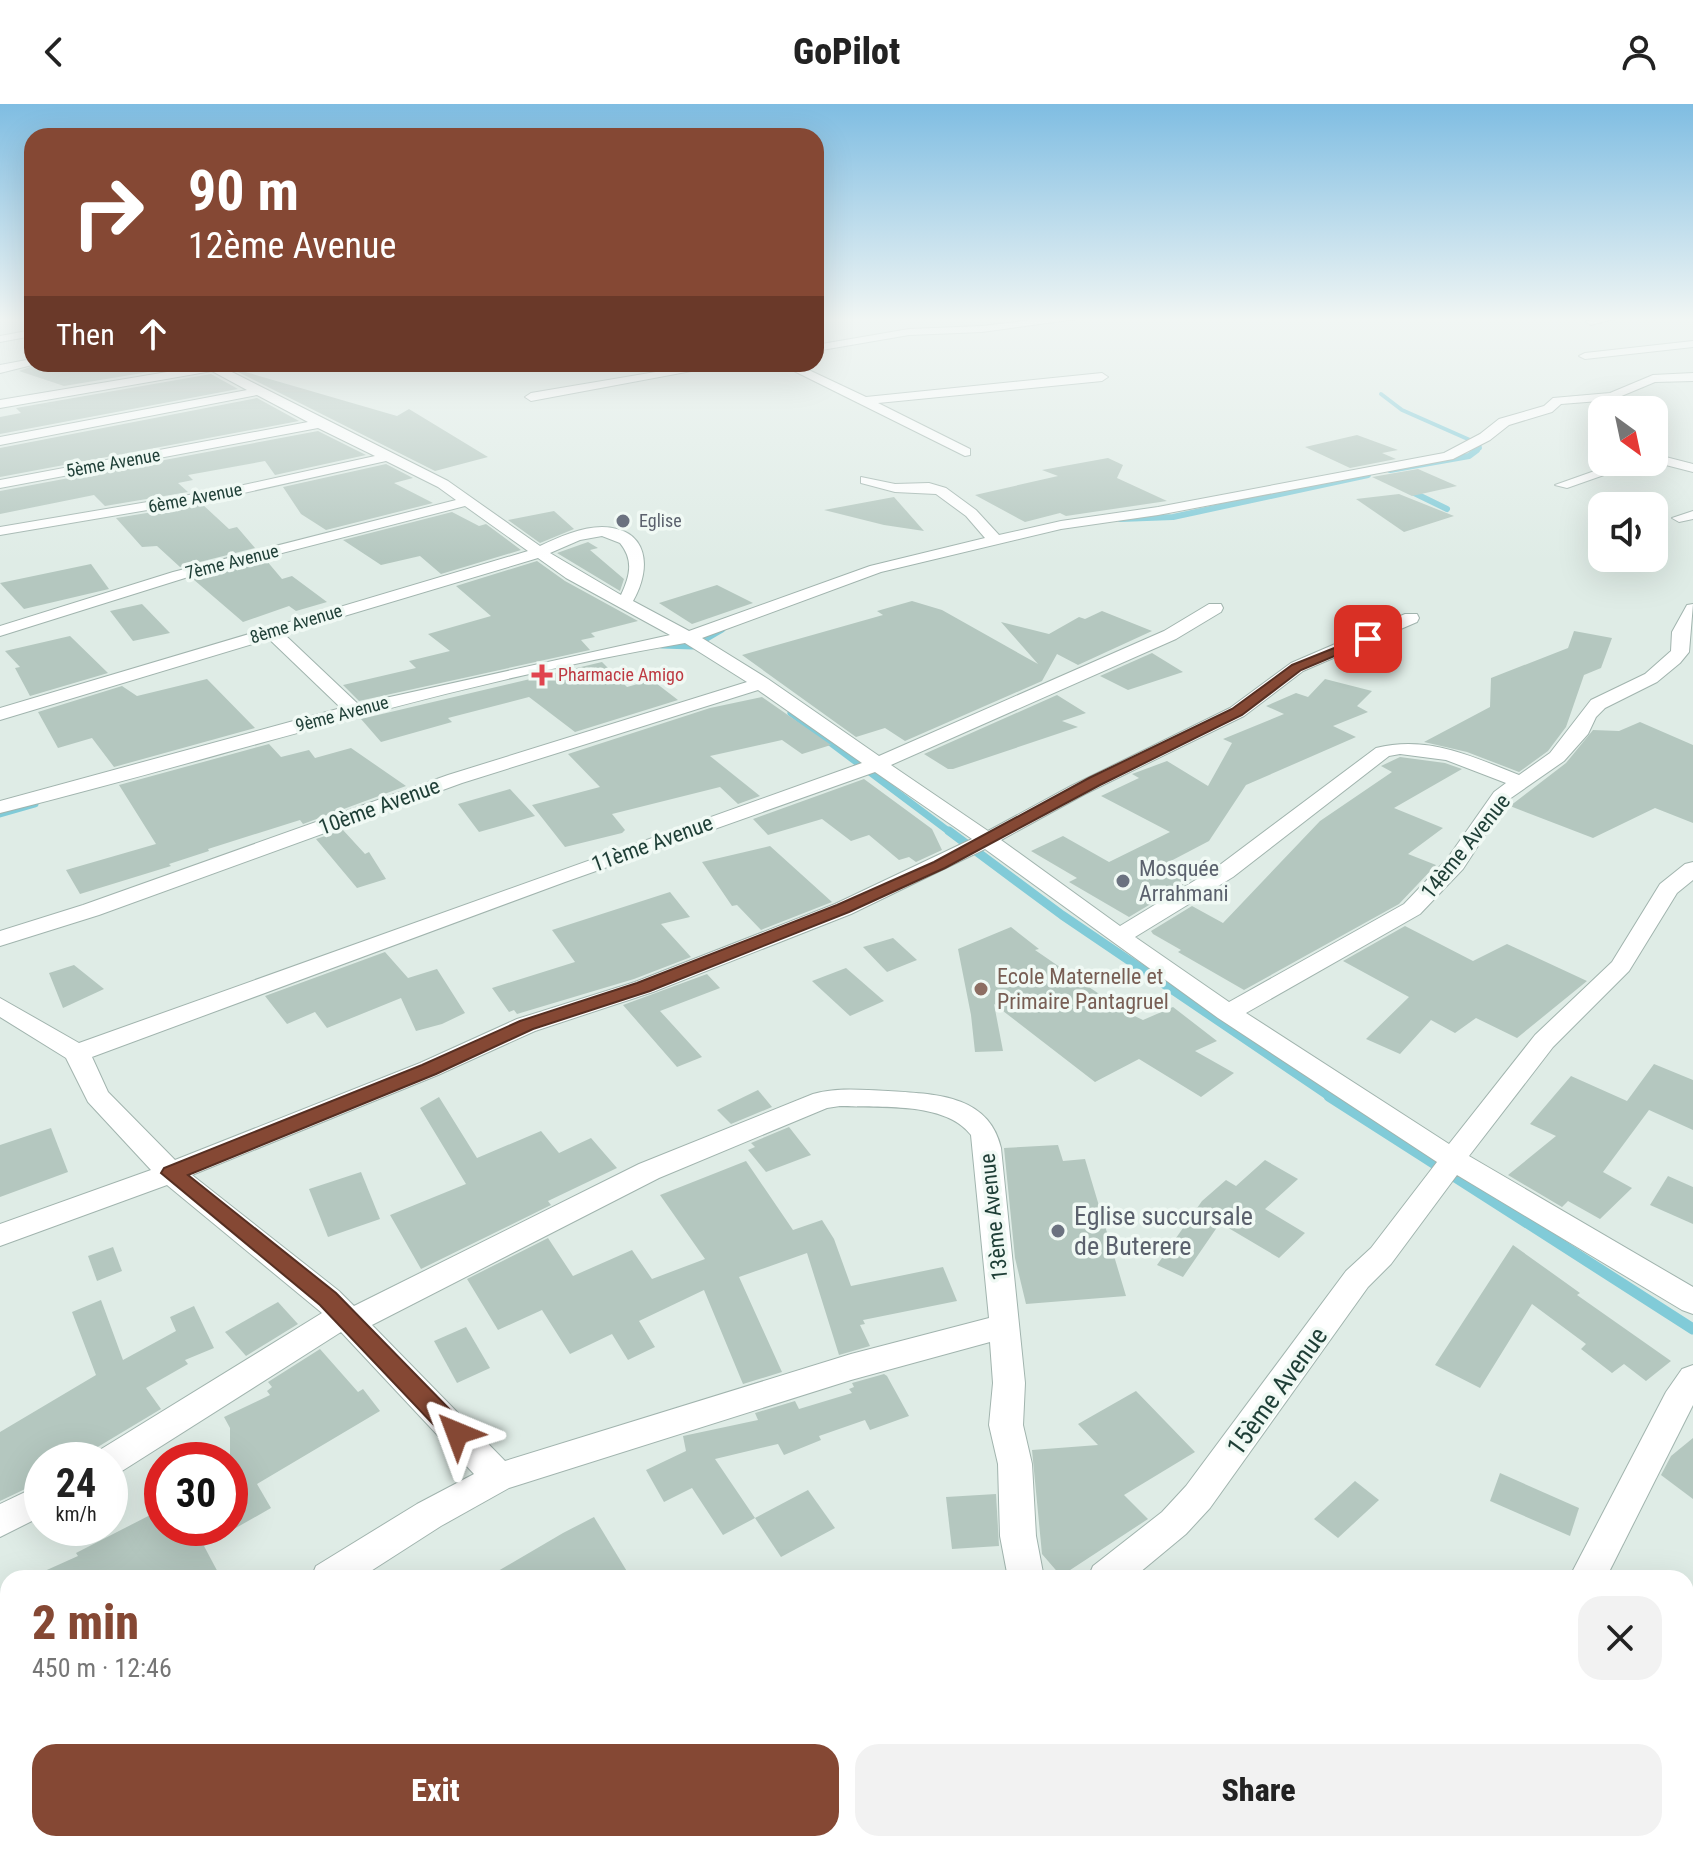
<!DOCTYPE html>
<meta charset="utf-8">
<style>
body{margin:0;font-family:"Roboto Condensed",sans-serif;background:#f2f2f2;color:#222;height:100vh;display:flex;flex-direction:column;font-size:30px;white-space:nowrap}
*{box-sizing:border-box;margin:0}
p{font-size:26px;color:#767676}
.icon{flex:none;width:44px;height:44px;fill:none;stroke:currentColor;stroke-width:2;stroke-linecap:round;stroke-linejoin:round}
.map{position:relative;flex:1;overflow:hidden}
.details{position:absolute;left:0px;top:1466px;width:1694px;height:282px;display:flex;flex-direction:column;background:#fff;border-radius:24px 24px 0 0;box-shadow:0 8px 32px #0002}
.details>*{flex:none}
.top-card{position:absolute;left:24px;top:24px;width:800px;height:244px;border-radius:24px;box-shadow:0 8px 32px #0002;background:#854834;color:#fff;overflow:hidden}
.needle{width:52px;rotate:147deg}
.buttons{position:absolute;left:1588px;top:292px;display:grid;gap:16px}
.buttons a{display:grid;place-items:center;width:80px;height:80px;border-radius:16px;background:#fff;box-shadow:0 8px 32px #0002;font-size:40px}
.speed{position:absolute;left:24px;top:1338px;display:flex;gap:16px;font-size:40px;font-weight:700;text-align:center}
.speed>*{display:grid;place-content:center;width:104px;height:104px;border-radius:50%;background:#fff;box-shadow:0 8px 32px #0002;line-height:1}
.speed small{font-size:20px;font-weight:400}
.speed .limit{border:12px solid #d22;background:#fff;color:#111}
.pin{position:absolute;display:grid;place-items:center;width:68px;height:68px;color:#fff;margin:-34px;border-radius:16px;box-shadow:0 4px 12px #0006}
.me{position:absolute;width:88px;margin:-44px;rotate:316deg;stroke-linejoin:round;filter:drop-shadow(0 0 6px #0008)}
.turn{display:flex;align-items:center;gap:28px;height:168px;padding:0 32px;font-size:36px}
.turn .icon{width:104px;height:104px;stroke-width:2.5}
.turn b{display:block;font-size:56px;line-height:68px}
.then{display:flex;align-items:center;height:76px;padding:0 32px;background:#0003;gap:16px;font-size:30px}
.round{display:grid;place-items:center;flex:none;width:84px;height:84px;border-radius:24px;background:#f2f2f2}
.summary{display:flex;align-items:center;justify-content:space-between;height:136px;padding:0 32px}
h1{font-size:48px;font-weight:800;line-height:60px;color:#854834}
.action{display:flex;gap:16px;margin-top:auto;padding:16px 32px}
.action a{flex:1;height:92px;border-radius:24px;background:#854834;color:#fff;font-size:32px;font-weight:800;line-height:92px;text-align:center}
.action a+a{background:#f2f2f2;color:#222}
header{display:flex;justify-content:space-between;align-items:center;height:104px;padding:0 32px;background:#fff;font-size:36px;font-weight:800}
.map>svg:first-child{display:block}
</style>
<header><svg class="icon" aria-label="back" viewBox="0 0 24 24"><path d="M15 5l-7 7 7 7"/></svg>GoPilot<svg class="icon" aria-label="person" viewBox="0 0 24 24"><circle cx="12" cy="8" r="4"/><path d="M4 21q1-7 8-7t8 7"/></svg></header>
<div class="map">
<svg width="1693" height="1747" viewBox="0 0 1693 1747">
<rect width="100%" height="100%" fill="#dfece6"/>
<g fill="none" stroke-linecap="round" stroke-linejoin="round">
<polyline stroke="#81cbd8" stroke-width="4" points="1381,290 1402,306 1479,340 1480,344 1474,348"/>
<g stroke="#81cbd8" stroke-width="6">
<polyline points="1390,366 1469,352 1477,346"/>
<polyline points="1408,386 1447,405"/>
<polyline points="1120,415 1173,413 1368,371"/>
</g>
<g stroke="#81cbd8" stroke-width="7">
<polyline points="662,541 693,542 722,525"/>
<polyline points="791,609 951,729"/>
<polyline points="0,710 35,700"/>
</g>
<polyline stroke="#81cbd8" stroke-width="9" points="949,727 1062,811 1332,994"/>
<polyline stroke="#81cbd8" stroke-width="11" points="1329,992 1693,1225"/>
</g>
<g fill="#b4c7bf">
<polygon points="39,260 197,260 64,282 19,267"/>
<polygon points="228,263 397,312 409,305 488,353 435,367"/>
<polygon points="211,270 238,285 0,330 0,313 21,309 16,304"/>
<polygon points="257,294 299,317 0,373 0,344"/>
<polygon points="318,327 366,351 275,371 265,357 188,371 193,376 178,379 188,388 105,402 94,391 0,410 0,387"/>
<polygon points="1357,331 1398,346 1382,349 1396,355 1350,364 1305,343"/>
<polygon points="1108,354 1123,361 1117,374 1167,397 1066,412 1060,409 1025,418 975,391 1058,372 1042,366"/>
<polygon points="386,360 413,374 394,379 433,399 326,426 301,410 283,383"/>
<polygon points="1418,365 1457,382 1412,392 1372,373"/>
<polygon points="1399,390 1454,412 1404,428 1356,395"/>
<polygon points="894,393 924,427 884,421 824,406"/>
<polygon points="202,400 229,425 237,423 255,444 180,463 157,442 142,443 116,414"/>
<polygon points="554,407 574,425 540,439 508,416"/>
<polygon points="452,408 479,422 486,420 521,446 441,470 420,452 381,461 343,436"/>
<polygon points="588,438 598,444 590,446 624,475 620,487 557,449"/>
<polygon points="266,456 282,475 292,472 327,498 296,507 289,502 243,518 193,475"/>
<polygon points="537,457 565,477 638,517 591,529 595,533 581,536 590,546 359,597 343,581 416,564 409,557 450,547 428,530 491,512 456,482"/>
<polygon points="91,460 109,485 24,505 0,479"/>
<polygon points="717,481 753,499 692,520 659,499"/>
<polygon points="912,497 942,506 1038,560 1001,518 1049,530 1079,513 1085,515 1102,507 1152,527 1078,561 1057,550 1042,577 905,637 885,624 856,633 742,551 883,511 877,507"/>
<polygon points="142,500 170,529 133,537 110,507"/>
<polygon points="1574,527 1612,534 1601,564 1584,571 1566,623 1548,647 1519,668 1467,648 1424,638 1490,603 1491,574 1568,544"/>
<polygon points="70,532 108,569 30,592 15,564 20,563 5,547"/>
<polygon points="1152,549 1183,568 1128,586 1100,572"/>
<polygon points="602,558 627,583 652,576 678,596 575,628 529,593 448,614 452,618 381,638 361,615"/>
<polygon points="207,575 255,624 114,663 92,634 58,644 38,608 122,582 137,592"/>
<polygon points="1325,575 1372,587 1357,602 1368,608 1333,622 1356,633 1246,681 1209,737 1167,759 1194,774 1129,813 1069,778 1077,774 1031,747 1063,732 1109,758 1170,728 1101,692 1139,674 1132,670 1167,657 1208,682 1232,639 1223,635 1284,610 1266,602 1296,589 1308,593"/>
<polygon points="1057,591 1086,609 1062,617 1078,623 953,665 948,665 924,650"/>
<polygon points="762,593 831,641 802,650 782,636 710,652 760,692 738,700 720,683 612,710 625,726 622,729 565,743 532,701 600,683 568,650 710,604"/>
<polygon points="1640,618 1693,641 1693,719 1655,704 1593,734 1510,702 1566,659 1593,626 1619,627"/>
<polygon points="269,640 281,653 309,646 315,654 351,644 406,682 303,720 300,716 208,745 209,747 169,760 171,762 80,790 66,766 156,740 119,681"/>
<polygon points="1400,653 1445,659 1462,665 1394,704 1443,724 1408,750 1436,761 1399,800 1244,886 1178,848 1181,846 1153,830 1151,827 1192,802 1223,819 1320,717 1392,668 1381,662"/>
<polygon points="864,675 932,725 942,746 916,758 909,753 899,756 869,731 851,737 822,715 768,731 753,715"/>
<polygon points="510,685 535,712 479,728 458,700"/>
<polygon points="343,726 365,750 369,748 386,775 357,784 316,735"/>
<polygon points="770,742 832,798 761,826 737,801 732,802 702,758"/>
<polygon points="670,788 690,813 661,820 691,853 634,875 517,910 514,906 509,908 492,884 575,858 552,826"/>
<polygon points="1405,822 1473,857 1507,840 1587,877 1517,934 1476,914 1455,929 1431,916 1400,950 1366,935 1409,893 1343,857"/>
<polygon points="1011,823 1039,845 1035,846 1124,907 1143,916 1173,903 1217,937 1195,947 1234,969 1201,993 1139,955 1095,978 994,900 1003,947 975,948 971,911 958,845"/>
<polygon points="893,834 917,856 887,868 863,843"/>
<polygon points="385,848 408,874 437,865 465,909 442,920 416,927 401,894 327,924 315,908 287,920 265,892"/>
<polygon points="74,861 104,885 63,904 49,869"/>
<polygon points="846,864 884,897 850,912 812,877"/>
<polygon points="707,870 720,884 660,907 702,953 677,963 623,901"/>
<polygon points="1654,960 1693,976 1693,1026 1649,1006 1603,1068 1632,1084 1600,1115 1568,1097 1562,1103 1508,1071 1556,1032 1530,1020 1571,972 1627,997"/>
<polygon points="758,986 772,1003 731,1020 717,1006"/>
<polygon points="439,993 477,1054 541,1027 559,1049 591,1034 617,1064 548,1097 551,1101 421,1165 390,1111 466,1080 420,1004"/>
<polygon points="789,1023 811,1051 766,1068 748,1046 755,1043 751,1039"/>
<polygon points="51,1024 68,1068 0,1093 0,1041"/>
<polygon points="1058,1041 1063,1057 1085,1055 1126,1192 1026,1200 1015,1154 1004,1044"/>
<polygon points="1265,1056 1298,1075 1265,1105 1305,1129 1279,1154 1220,1119 1183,1173 1157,1161 1202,1097 1226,1076 1236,1082"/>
<polygon points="746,1057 793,1126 822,1116 834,1135 851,1182 943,1163 957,1197 863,1216 865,1220 860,1221 870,1242 839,1251 807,1149 739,1173 782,1268 743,1280 704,1186 639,1217 655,1243 628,1256 612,1230 570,1250 542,1206 498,1226 467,1175 548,1134 573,1172 632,1146 652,1175 705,1155 660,1091"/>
<polygon points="361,1068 380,1115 328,1133 309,1085"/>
<polygon points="1668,1072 1693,1083 1693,1120 1650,1101"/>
<polygon points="1513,1141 1580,1189 1577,1191 1671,1257 1646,1277 1624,1260 1612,1269 1581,1245 1586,1240 1532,1200 1480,1284 1435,1261"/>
<polygon points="113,1143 122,1167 97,1177 88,1152"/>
<polygon points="101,1196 123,1256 176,1227 170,1213 194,1202 214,1244 185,1256 188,1260 146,1284 161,1305 96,1344 91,1355 42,1356 42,1377 0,1397 0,1328 96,1271 72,1208"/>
<polygon points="278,1198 298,1220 246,1252 225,1228"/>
<polygon points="466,1223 490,1264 457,1279 434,1237"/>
<polygon points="320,1245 358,1288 363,1285 380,1307 257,1380 271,1404 204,1442 221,1474 29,1474 78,1452 76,1449 162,1405 162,1424 230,1424 230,1324 224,1313 270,1291 267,1287 272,1283 268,1278"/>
<polygon points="884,1270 887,1272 909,1312 870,1326 865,1316 819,1332 821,1336 784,1351 778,1340 715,1355 755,1414 723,1431 692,1384 664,1398 646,1366 686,1347 683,1332 758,1316 755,1309 795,1297 799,1305 852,1289 849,1285 854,1283 852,1279"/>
<polygon points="1136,1287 1195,1348 1124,1391 1148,1415 1061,1472 1042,1450 1032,1346 1098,1341 1078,1320"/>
<polygon points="1693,1334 1693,1395 1661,1371 1671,1352"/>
<polygon points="1500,1369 1579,1404 1570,1432 1490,1397"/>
<polygon points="1355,1377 1379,1396 1338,1434 1314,1415"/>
<polygon points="808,1386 835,1424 781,1453 755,1414"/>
<polygon points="996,1390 999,1442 952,1445 946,1393"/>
<polygon points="594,1413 631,1474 486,1474 563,1429"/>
</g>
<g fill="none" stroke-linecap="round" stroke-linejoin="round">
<defs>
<g id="street">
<polygon points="1057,213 1091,213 982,228 909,231 816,247 816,241 909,225 982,222"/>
<polygon points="1599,213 1620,213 1591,221 1586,218"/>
<polygon points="32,226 32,232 0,238 0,232"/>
<polygon points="1693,237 1693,243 1585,255 1579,252 1585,249"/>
<polygon points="32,255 32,260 36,260 0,269 0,261"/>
<path d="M201,260H216L448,377L540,442C559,433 581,423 602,423C649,424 652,464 633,497L689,527L870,462L985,434L966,412L936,390L895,388L861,379V373L895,380L929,379L946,384L976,406L999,431L1061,417L1158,403L1444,349L1480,330L1499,315L1544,302L1553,294L1610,289L1653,271L1693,269V277L1655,278L1612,296L1561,300L1552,308L1509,321L1490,336L1453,355L1158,411L1061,425L881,468L702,534L768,575L879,652L1164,527L1209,500H1221L1223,504L1221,508L1176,535L891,661L988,727L1071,682L1230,604L1291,559L1405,510H1417L1419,514L1417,518L1303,567L1244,612L1085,690L1001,736L1120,822L1217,763L1376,644C1428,631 1471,652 1519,671L1550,649L1591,596L1645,570L1671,547L1672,528L1687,501L1693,500L1689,548L1680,559L1657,578L1605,604L1596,613L1588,630L1564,657L1508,696L1463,765L1420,810L1246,909L1449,1040L1535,931L1612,858L1660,780L1685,760L1693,758V776L1677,789L1629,867L1553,943L1469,1052L1693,1183V1210L1682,1206L1457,1071L1391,1160L1368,1183L1210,1404L1186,1430L1133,1474H1088L1093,1462L1162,1408L1186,1382L1346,1167L1371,1144L1437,1058L1218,914L985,745L851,810L653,888L535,927L438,971L192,1071L339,1187L354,1202L639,1060L813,990C838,983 862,986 888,987C933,990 989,990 1001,1044L1025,1279L1023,1321L1032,1360L1036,1432L1044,1474H1008L1000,1432L998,1360L989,1321L993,1279L990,1238L851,1276L509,1384L441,1422L360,1474H311L316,1462L417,1400L474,1370L341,1228L122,1367L110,1371V1356H94L98,1347L322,1209L167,1081L0,1142V1120L151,1066L88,998L66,954L0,913V894L79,939L862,659L758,586L462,679L99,811L0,842V827L83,801L448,671L747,578L685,539C452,578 228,652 0,709V697L341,604L269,535L0,616V604L528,447L465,402L185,474L0,532V522L173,468L456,396L438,383L386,357L230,392L0,431V423L230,384L375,352L318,324L0,384V376L308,318L257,291L0,341V333L247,286L212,267L0,304V296L203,262ZM602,432L620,439C634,456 630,472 621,491L550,449L580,436ZM538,454L566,474L670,531L358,600L284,530ZM1400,650L1446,656L1506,679L1494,688L1447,755L1404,800L1229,898L1135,833L1233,773L1389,652ZM875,668L972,735L835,800L635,878L517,915L420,959L175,1056L108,988L92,953L565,778ZM840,1002C879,1004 945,997 971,1031L989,1214L851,1250L505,1357L372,1221L659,1074L827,1004Z"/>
<polygon points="703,260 729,260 531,297 525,293 531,289"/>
<polygon points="780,260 796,260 866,293 1102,269 1108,273 1102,277 878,299 970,345 970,351 965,352"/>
<polygon points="1654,350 1693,360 1693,368 1654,358"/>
<polygon points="1620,358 1641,358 1567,384 1555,381"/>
<polygon points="1693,407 1693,415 1679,418 1672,414"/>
<polygon points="1693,1261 1693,1301 1606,1474 1569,1474 1666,1288 1682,1265"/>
<polygon points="42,1380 42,1412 0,1433 0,1400"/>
<polygon points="8,1651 8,1692 0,1695 0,1654"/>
<polygon points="730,1740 776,1740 773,1747 727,1747"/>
<polygon points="1054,1740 1096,1740 1098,1747 1056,1747"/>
<polygon points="1447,1740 1490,1740 1487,1747 1444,1747"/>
</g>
</defs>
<use href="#street" stroke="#a1b4ae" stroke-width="2"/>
<use href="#street" fill="#fff" fill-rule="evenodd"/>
</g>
<linearGradient id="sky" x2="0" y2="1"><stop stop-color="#7fbde2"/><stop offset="0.47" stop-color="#f1f6f4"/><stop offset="1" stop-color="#f1f6f4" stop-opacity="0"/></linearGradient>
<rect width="1693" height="458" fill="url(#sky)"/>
<polygon fill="#854834" stroke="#562f22" stroke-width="2" points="1364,532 1375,535 1301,566 1242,611 1100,681 945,764 849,808 650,887 533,925 436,970 188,1071 336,1189 466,1322 470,1329 466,1336 457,1339 448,1336 320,1201 161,1069 164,1064 422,961 520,917 637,879 837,801 934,758 1089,674 1232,605 1292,561"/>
<g fill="#6b7280" stroke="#f0f9f4" stroke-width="3">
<circle cx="623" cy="417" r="8"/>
<circle cx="1123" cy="777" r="8"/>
<circle cx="1058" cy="1127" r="8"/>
</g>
<path fill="#e0444e" stroke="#f0f9f4" stroke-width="3" d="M538 559h8v8h8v8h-8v8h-8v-8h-8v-8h8z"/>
<circle fill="#8d6e63" stroke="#f0f9f4" stroke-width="3" cx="981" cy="885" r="8"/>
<g text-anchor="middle" stroke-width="7" stroke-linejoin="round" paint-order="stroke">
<g font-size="18" fill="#1e3e36" stroke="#f0f9f4">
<text transform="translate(113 359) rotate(-10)" y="6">5ème Avenue</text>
<text transform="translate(195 394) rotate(-11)" y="6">6ème Avenue</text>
<text transform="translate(232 458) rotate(-14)" y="6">7ème Avenue</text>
<text transform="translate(296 520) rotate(-17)" y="6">8ème Avenue</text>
<text transform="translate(342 610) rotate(-15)" y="6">9ème Avenue</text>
</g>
<g font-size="18" fill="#5b616d" stroke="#f0f9f4" text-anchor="start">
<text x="639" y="423">Eglise</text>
</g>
<g font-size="18" fill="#be3a42" stroke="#f0f9f4" text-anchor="start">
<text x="558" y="577">Pharmacie Amigo</text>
</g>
<g font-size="22" fill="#1e3e36" stroke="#f0f9f4">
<text transform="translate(379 702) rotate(-20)" y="8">10ème Avenue</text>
<text transform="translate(652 739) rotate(-20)" y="8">11ème Avenue</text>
<text transform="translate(1465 742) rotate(-51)" y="8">14ème Avenue</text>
<text transform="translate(993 1113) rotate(-96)" y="8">13ème Avenue</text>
</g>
<g font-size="22" fill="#5b616d" stroke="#f0f9f4" text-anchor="start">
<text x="1139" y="772">Mosquée<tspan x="1139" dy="25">Arrahmani</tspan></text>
</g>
<g font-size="22" fill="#785e54" stroke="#f0f9f4" text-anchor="start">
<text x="997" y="880">Ecole Maternelle et<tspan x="997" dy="25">Primaire Pantagruel</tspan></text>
</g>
<g font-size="26" fill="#5b616d" stroke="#f0f9f4" text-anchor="start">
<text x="1074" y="1121">Eglise succursale<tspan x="1074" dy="30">de Buterere</tspan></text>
</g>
<g font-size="26" fill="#1e3e36" stroke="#f0f9f4">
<text transform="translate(1277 1287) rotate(-54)" y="9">15ème Avenue</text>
</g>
</g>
</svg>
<div class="buttons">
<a><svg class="needle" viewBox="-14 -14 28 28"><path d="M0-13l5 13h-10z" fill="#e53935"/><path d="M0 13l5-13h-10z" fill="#767676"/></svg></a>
<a><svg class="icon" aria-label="sound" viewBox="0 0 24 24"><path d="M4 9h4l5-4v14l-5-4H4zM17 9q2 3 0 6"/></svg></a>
</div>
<div class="speed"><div>24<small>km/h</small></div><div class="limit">30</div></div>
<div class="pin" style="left:1368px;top:535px;background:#d93025"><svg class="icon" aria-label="arrive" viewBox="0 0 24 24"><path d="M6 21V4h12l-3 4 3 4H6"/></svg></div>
<svg class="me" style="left:457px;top:1329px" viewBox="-20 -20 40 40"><path d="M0-17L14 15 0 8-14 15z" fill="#854834" stroke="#fff" stroke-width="4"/></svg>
<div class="top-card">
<div class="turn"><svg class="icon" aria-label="right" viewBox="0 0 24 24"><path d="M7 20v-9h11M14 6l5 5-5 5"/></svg><div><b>90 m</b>12ème Avenue</div></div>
<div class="then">Then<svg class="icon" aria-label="ahead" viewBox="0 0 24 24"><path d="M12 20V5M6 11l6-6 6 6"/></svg></div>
</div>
<section class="details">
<div class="summary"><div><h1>2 min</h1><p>450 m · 12:46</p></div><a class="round"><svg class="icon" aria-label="close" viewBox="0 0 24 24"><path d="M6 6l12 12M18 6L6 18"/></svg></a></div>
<div class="action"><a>Exit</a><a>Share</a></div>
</section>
</div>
